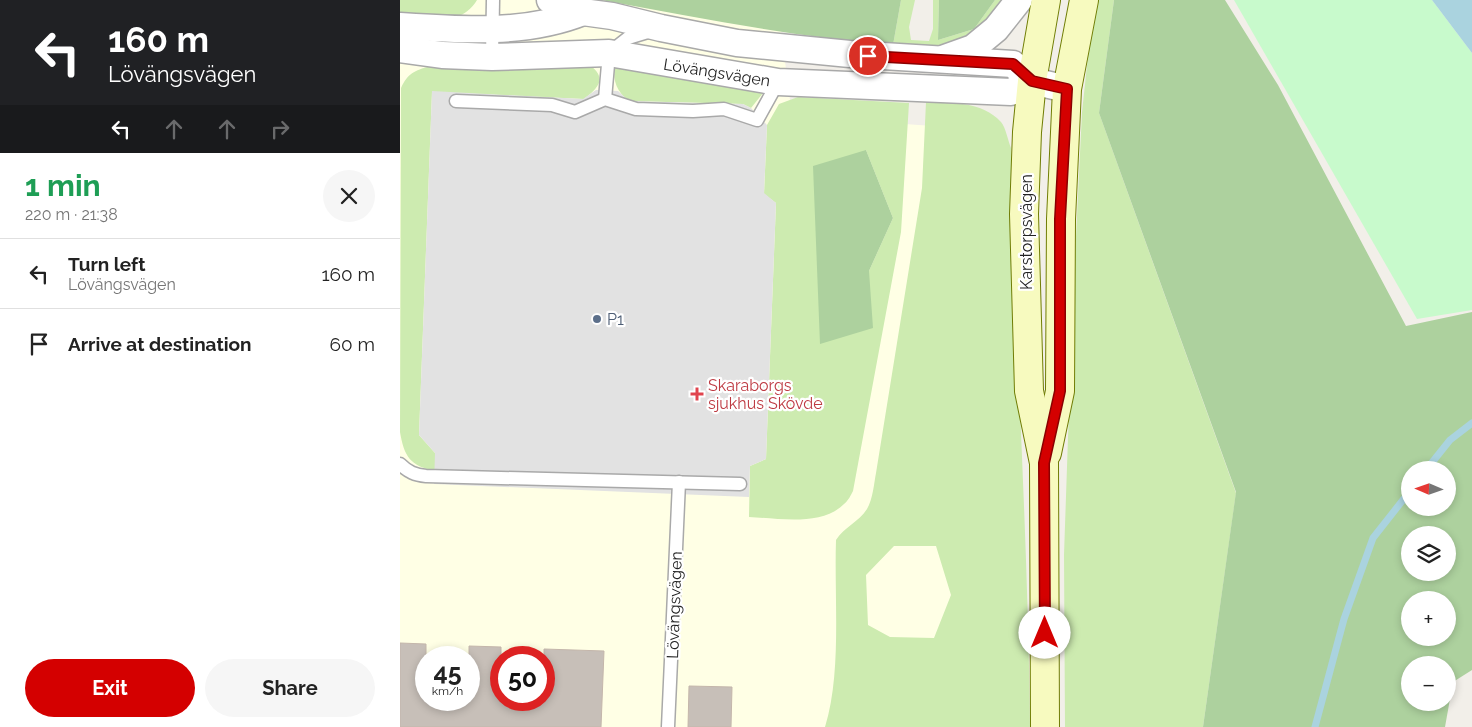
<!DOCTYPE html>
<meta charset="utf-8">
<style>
body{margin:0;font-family:Raleway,sans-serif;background:#f6f6f6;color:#222;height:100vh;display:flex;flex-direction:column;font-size:19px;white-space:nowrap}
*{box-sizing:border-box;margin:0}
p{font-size:16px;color:#767676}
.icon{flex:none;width:28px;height:28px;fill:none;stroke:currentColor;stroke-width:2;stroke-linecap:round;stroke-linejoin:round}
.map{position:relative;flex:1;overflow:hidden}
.panel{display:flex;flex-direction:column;background:#fff;width:400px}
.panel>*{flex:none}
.top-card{background:#202124;color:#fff;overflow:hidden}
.needle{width:32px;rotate:272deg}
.buttons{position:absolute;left:1001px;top:461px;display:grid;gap:10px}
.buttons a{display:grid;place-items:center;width:55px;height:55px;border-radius:50%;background:#fff;box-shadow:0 2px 8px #0003;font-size:25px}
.speed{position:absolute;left:15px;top:646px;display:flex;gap:10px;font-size:25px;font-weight:700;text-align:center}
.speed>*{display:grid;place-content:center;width:65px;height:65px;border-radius:50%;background:#fff;box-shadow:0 2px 8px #0003;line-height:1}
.speed small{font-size:12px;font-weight:400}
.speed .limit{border:8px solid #d22;background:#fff;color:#111}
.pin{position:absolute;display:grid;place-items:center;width:42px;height:42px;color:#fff;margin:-21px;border:2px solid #fff;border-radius:50%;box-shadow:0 1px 5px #0007}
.me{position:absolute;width:55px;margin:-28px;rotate:0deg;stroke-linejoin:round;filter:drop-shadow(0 0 4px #0008)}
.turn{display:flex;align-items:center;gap:18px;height:105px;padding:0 25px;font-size:22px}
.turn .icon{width:65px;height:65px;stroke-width:2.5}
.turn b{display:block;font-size:35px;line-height:42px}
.lanes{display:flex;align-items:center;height:48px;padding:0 25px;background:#0003;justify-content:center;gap:25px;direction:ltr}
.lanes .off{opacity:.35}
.round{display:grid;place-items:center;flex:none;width:52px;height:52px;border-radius:26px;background:#f6f6f6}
.head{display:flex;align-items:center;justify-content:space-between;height:85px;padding:0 25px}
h1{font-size:30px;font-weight:700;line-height:38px;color:#1e9e55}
.button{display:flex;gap:10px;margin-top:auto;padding:10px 25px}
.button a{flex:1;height:58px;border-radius:30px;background:#d40000;color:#fff;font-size:20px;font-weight:700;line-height:58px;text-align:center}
.button a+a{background:#f6f6f6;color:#222}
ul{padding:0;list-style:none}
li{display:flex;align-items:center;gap:15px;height:70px;padding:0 25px;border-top:1px solid #e0e0e0}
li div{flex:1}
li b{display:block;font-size:19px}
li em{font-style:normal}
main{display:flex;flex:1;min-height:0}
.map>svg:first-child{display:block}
</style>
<main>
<section class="panel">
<div class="top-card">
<div class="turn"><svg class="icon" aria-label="left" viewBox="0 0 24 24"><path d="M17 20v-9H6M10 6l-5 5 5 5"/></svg><div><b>160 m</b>Lövängsvägen</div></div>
<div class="lanes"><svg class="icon" aria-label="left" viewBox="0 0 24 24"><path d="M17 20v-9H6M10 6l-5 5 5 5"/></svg><svg class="icon off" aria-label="ahead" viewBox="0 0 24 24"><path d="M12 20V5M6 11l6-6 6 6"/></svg><svg class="icon off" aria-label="ahead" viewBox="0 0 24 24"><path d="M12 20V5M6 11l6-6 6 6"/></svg><svg class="icon off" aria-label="right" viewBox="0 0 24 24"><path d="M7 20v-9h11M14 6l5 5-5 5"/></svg></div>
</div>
<div class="head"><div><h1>1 min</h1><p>220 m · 21:38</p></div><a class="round"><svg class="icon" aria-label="close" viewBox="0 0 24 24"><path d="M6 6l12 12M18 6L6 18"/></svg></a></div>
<ul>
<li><svg class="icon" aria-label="left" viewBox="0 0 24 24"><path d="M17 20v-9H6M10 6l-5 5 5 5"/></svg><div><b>Turn left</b><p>Lövängsvägen</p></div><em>160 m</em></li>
<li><svg class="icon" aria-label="arrive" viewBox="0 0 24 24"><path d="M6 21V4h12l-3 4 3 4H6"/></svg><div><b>Arrive at destination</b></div><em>60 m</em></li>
</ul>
<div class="button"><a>Exit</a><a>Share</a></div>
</section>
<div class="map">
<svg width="1072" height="727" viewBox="0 0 1072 727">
<rect width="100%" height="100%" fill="#f2efe9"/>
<path fill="#ffffe5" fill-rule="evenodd" d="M0,0H255L381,30L392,116L589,130L600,727H0ZM26,658H69V700H26ZM101,658H144V700H101Z"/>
<g fill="#cdebb0" fill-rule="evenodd">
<path d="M0,0H77C61,27 27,20 0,20Z"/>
<polygon points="501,0 515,0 509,27 511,40 529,41 533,29 533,0 539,0 538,40 574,29 595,0 606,0 571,38 551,46 493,45"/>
<polygon points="694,0 714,0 699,113 836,493 803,727 665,727 664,555 672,320 682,112"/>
<path d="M187,63C207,77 201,86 184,99L32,92L19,435L35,453V471C10,466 4,456 0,432L1,88C8,73 14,71 30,66Z"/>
<path d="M215,67L261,68L363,93L351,108L343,104L228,101C218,92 212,81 215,67Z"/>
<path d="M398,97L509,103L501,232L453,491C451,495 448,501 444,504C421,527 378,518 349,517L350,466L366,459L376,203L364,194L367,125L379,104ZM466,150L493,218L469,271Z"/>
<path d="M526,102C552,103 582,101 601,122C606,128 608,141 611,148C615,341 628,534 630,727H425C442,672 434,598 436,540C444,527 459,522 467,509C473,499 474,483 476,473L522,188ZM494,546H536L551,595L534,638L490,637L468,625L466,575Z"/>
</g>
<g fill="#add19e" fill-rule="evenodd">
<path d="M201,0H501L493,45C394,37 299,18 201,0Z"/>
<polygon points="539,0 595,0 574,29 538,40"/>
<path d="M714,0H825L878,85L1006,326L1072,312V670L1053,682L1045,727H803L836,492L699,113ZM1010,470H1048V508H1010ZM1010,535H1048V572H1010ZM1010,600H1048V638H1010ZM1010,665H1048V702H1010Z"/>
<polygon points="466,150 493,218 469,271 473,328 420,344 413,166"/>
</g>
<polygon fill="#c8facc" points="834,0 1032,0 1072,53 1072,310 1017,319"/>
<polygon fill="#e2e2e2" points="196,90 218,91 229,101 343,104 351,108 367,125 364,193 376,203 366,459 350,466 349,497 34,484 35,453 19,435 32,91 183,99"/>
<polygon fill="#aad3df" points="1032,0 1072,0 1072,53"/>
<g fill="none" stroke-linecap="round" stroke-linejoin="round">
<g stroke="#aad3df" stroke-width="7">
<polyline points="1026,470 1050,440 1072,423"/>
<polyline points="915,727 944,619 973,538 1010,491"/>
</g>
</g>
<g fill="#c7bfb8" stroke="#c4b6ab">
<polygon points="0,643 26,644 26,700 69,700 69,646 101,647 101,700 144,700 144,649 204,651 201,727 0,727"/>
<polygon points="289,686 332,687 331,727 288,727"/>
</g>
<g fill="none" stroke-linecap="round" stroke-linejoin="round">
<defs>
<g id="service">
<polyline points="92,57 93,0"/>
<polyline points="205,99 209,53 228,38 251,31"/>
<polyline points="56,101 152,105 175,112 205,99 236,109 293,111 324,109 357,120 378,82"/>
<path d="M0,464C8,472 15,475 26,476L340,484"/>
<polyline points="268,727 279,482"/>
</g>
<g id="minor">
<polyline points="150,0 183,12 212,16 261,28 337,43 450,54 613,64 632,81 667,89"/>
<path d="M0,26C60,30 126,35 183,12"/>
<polyline points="0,49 42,55 92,57 209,53 378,82 611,92 632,81"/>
<polyline points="545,58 573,48 596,29 619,0"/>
</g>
<g id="secondary">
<polyline points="647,453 660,391 661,219 667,89 684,0"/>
<polyline points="645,727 644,463 629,391 624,214 627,132 632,81 646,0"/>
</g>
</defs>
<use href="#service" stroke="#a9a9a9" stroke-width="15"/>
<use href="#minor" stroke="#a9a9a9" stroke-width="29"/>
<use href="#secondary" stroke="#707d05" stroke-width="30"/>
<use href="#service" stroke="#fff" stroke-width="12"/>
<use href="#minor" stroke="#fff" stroke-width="26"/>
<use href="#secondary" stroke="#f7fabf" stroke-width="28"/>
</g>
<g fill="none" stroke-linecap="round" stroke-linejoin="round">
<defs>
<polyline id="route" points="468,56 613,64 632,81 667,89 660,219 660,391 644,463 645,633"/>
</defs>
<use href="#route" stroke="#8a0000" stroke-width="12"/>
<use href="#route" stroke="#d40000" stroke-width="9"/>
</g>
<circle fill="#5c6f8a" stroke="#fff" stroke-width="2" cx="197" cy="319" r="5"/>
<path fill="#e0444e" stroke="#fff" stroke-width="2" d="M294.5 386.5h5v5h5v5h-5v5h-5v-5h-5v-5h5z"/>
<g text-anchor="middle" stroke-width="4.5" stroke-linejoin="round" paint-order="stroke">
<g font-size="16" fill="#222" stroke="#fff">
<text transform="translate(317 72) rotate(9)" y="6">Lövängsvägen</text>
<text transform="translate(626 232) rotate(-90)" y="6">Karstorpsvägen</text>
<text transform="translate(274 605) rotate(-88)" y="6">Lövängsvägen</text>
</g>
<g font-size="16" fill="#4e5e75" stroke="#fff" text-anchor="start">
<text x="207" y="325">P1</text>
</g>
<g font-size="16" fill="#be3a42" stroke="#fff" text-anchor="start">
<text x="308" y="391">Skaraborgs<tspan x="308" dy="18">sjukhus Skövde</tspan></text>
</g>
</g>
</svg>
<div class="buttons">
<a><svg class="needle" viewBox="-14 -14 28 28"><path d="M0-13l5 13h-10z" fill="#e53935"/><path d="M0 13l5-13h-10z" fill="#767676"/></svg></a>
<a><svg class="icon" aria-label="layers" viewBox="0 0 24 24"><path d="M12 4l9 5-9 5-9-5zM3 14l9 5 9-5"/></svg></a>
<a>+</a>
<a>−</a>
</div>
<div class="speed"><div>45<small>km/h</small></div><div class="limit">50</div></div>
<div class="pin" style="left:468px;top:56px;background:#d93025"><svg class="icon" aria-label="arrive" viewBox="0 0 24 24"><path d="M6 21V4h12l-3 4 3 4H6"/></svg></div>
<svg class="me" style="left:645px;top:633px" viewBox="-20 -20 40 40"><circle r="19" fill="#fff"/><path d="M0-13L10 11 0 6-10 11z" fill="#d40000"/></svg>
</div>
</main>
